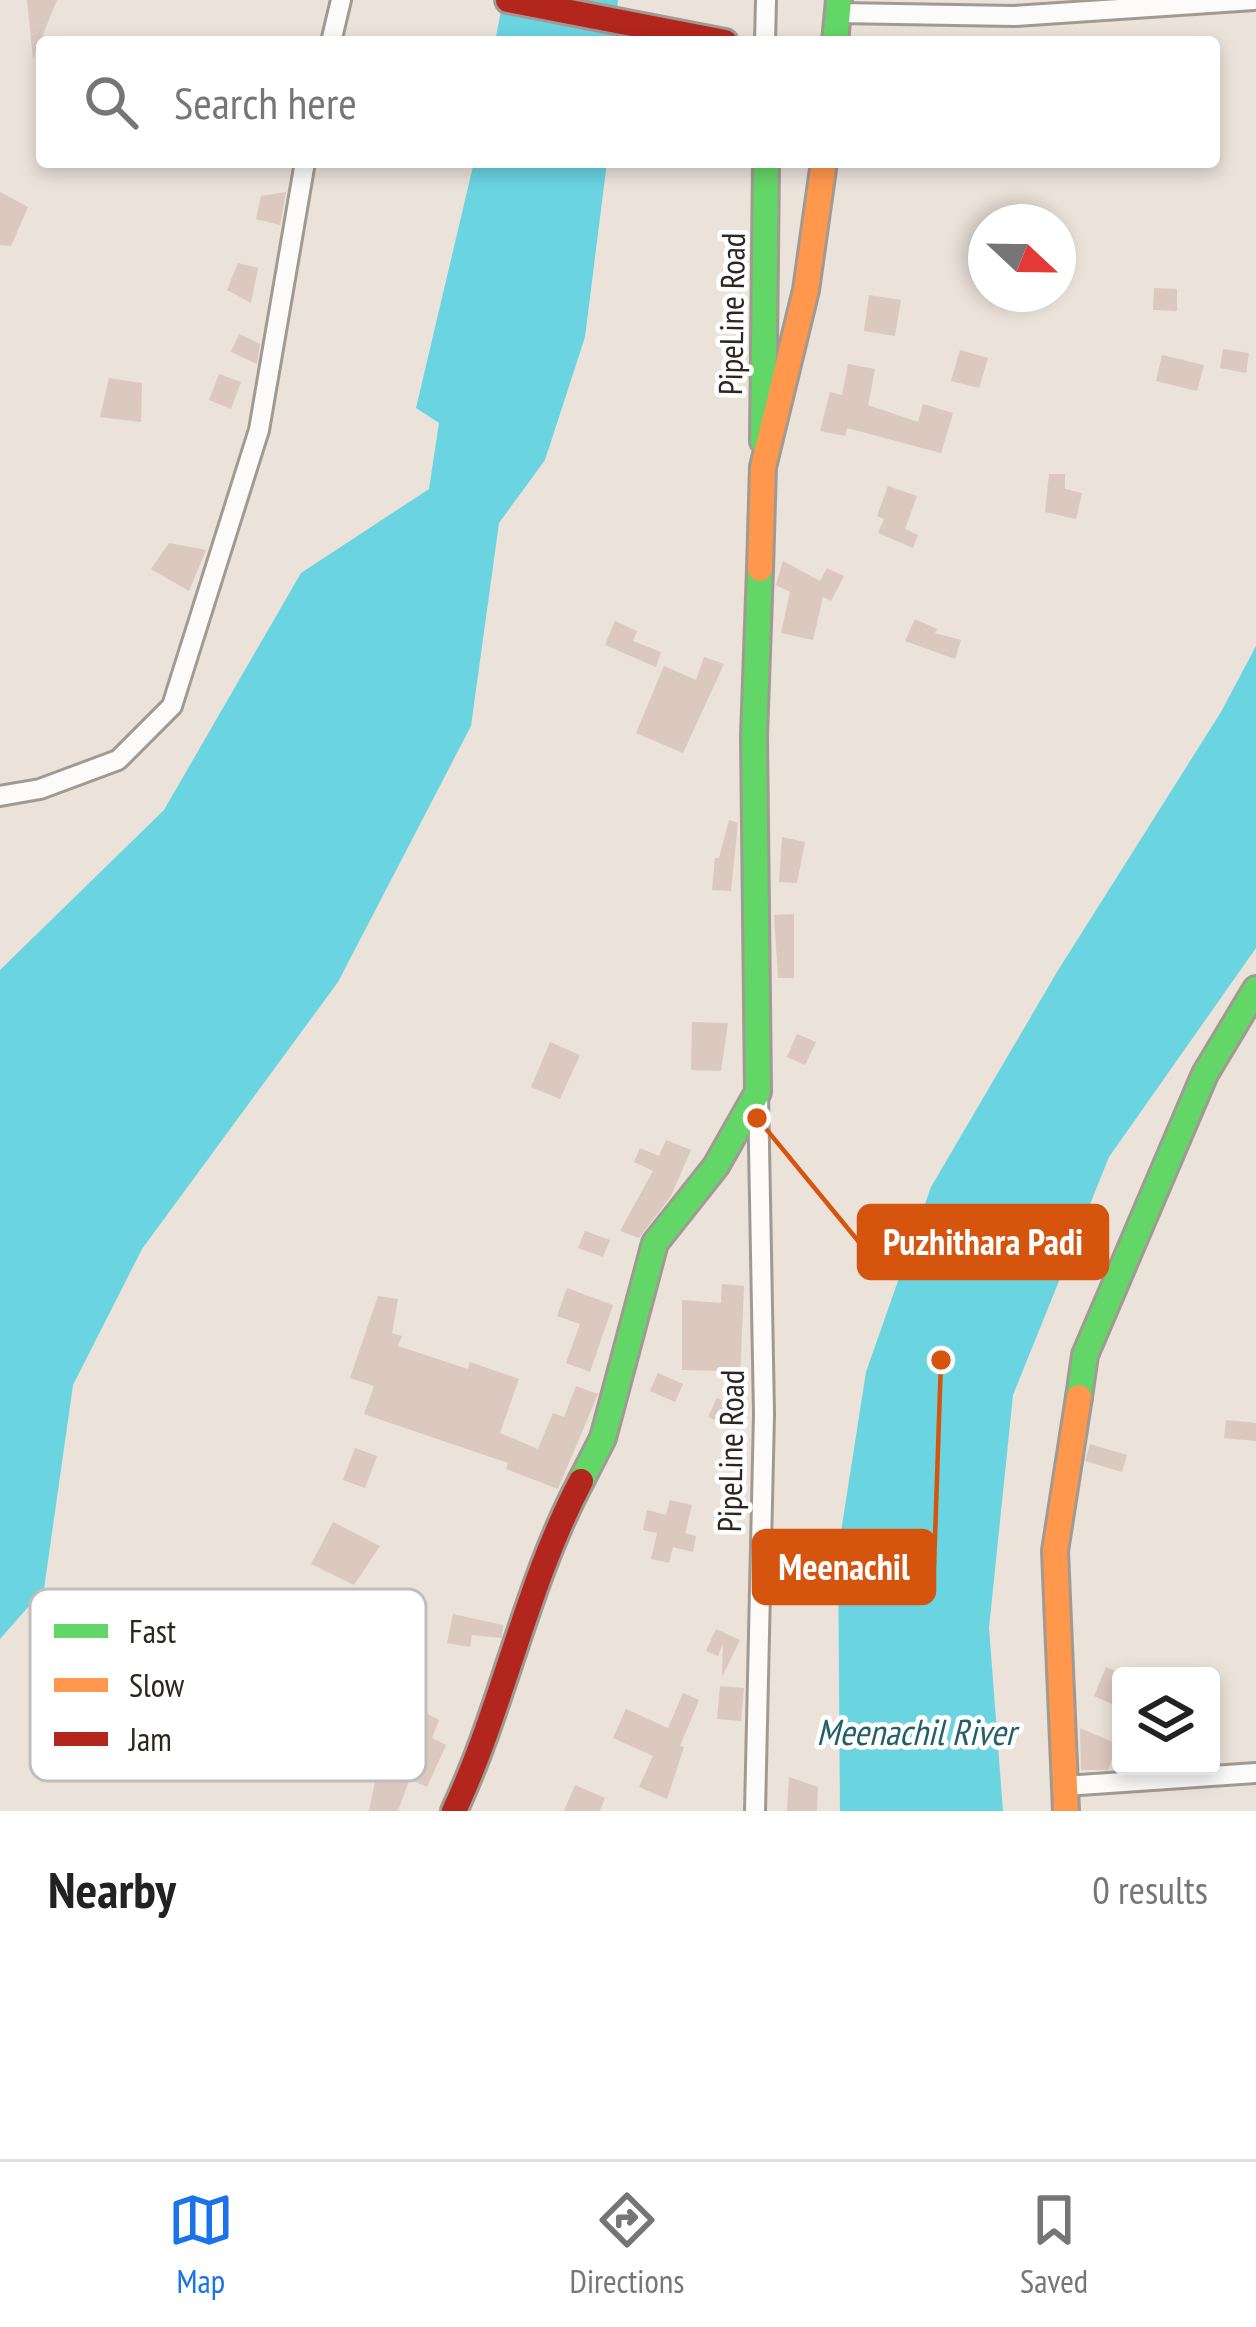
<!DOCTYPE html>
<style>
:root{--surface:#fff;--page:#f2f2f2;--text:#222;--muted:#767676;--line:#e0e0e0;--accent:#1a73e8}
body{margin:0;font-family:"PT Sans Narrow",sans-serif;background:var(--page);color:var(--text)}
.controls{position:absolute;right:36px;bottom:36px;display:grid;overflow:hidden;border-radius:12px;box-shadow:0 6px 18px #0003}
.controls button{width:108px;height:108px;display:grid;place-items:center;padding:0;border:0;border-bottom:3px solid var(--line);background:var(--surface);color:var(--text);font:60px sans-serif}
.compass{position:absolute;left:968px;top:204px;width:108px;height:108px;border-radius:50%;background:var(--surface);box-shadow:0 6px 18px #0003;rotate:112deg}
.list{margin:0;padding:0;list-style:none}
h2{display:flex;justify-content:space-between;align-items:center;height:156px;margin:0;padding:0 48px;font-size:51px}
h2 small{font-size:39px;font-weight:400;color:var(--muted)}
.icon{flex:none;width:66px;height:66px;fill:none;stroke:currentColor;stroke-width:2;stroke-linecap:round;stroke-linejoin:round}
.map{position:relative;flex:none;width:1256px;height:1811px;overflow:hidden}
.search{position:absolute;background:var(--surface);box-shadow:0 6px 18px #0003;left:36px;right:36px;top:36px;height:132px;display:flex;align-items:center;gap:30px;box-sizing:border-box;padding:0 42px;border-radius:12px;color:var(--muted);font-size:45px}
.sheet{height:348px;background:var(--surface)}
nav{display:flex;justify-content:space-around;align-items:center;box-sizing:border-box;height:168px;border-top:3px solid var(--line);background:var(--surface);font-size:33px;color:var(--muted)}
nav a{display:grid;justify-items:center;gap:6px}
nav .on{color:var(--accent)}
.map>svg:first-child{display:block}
</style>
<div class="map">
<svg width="1256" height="1811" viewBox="0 0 1256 1811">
<rect width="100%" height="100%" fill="#ebe2d9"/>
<!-- water -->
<g fill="#6ad4e1">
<path d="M 503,0 L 618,0 L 614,42 L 495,42 Z"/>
<path d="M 474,162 L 607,162 L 585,337 L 545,460 L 499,523 L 471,726 L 338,982 L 142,1249 L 73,1385 L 44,1589 L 0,1639 L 0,970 L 164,810 L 301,573 L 429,489 L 439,423 L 416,408 Z"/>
<path d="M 1256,646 L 1256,948 L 1109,1157 L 1013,1395 L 989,1628 L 1003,1811 L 840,1811 L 838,1551 L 866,1372 L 931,1187 L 1057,972 L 1221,712 Z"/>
</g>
<!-- building -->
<g fill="#dbc8be">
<path d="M 27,0 L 57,0 L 33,59 Z"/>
<path d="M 0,192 L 28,207 L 11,246 L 0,245 Z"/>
<path d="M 286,192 L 280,225 L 256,219 L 261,196 Z"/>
<path d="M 238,263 L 258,268 L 251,303 L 227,290 Z"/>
<path d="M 1154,288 L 1177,289 L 1177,311 L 1153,310 Z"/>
<path d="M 869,295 L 901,300 L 895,336 L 864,331 Z"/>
<path d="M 239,334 L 260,344 L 257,364 L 231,352 Z"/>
<path d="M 1223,349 L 1249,353 L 1246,373 L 1220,368 Z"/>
<path d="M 960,350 L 988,358 L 979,388 L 951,381 Z"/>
<path d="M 1162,355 L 1204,365 L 1197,391 L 1156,381 Z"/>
<path d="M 848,364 L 875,369 L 868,405 L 918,422 L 923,404 L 953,413 L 941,453 L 847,428 L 845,436 L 820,431 L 830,392 L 842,395 Z"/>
<path d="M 219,374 L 241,382 L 231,409 L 209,400 Z"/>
<path d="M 109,378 L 142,383 L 141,422 L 100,417 Z"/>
<path d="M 1049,474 L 1065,474 L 1065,489 L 1082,493 L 1076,519 L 1045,512 Z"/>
<path d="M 888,486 L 917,496 L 905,529 L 918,535 L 913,548 L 878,533 L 884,519 L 877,516 Z"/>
<path d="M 169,543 L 206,550 L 189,591 L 151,569 Z"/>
<path d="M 783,561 L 820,581 L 827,568 L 844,576 L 831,601 L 823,597 L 813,640 L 781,633 L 790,592 L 776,585 Z"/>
<path d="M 915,619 L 937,629 L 935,633 L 961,640 L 955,659 L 905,641 Z"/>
<path d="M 615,621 L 637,631 L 633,641 L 661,652 L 656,667 L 605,645 Z"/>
<path d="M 704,657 L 724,664 L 683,753 L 636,733 L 664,666 L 696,680 Z"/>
<path d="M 729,820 L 738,823 L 731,891 L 712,890 L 715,858 L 719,858 Z"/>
<path d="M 782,837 L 805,842 L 797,883 L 779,882 Z"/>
<path d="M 794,914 L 794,978 L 778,978 L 774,915 Z"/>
<path d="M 692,1022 L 728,1023 L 721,1071 L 691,1070 Z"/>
<path d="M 797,1034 L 816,1042 L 805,1065 L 787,1057 Z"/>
<path d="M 550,1042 L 580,1055 L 560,1099 L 531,1087 Z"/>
<path d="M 666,1140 L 691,1150 L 671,1196 L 639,1238 L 620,1231 L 653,1171 L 634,1162 L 640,1148 L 659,1156 Z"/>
<path d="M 585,1231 L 610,1240 L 603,1257 L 578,1248 Z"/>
<path d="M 722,1284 L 744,1286 L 740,1378 L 721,1377 L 721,1371 L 682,1370 L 682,1300 L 721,1303 Z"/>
<path d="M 567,1288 L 613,1305 L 590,1372 L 566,1363 L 580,1324 L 557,1316 Z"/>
<path d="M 378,1296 L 398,1299 L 392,1333 L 402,1336 L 398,1346 L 468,1369 L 470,1362 L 519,1379 L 500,1433 L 538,1449 L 553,1413 L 564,1417 L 576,1386 L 598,1394 L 558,1489 L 506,1469 L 508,1463 L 364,1414 L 374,1386 L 350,1378 Z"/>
<path d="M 658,1373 L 683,1384 L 675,1402 L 650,1391 Z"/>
<path d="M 717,1398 L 738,1408 L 729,1426 L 708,1417 Z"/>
<path d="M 1226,1420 L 1256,1423 L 1256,1441 L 1224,1438 Z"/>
<path d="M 1090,1444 L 1127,1455 L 1122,1472 L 1085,1461 Z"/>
<path d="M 355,1448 L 377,1456 L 365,1488 L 343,1480 Z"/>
<path d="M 670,1500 L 692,1505 L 685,1533 L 696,1536 L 693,1552 L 673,1547 L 669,1563 L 651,1559 L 657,1533 L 643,1530 L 647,1510 L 666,1515 Z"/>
<path d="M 333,1522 L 380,1546 L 354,1585 L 311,1564 Z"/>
<path d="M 453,1614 L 503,1625 L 502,1638 L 472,1635 L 470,1647 L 447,1643 Z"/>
<path d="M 716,1629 L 740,1640 L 722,1677 L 723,1643 L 718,1656 L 706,1651 Z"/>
<path d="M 1106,1667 L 1121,1673 L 1121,1708 L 1094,1696 Z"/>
<path d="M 720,1686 L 744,1688 L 741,1721 L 717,1719 Z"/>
<path d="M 683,1693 L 699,1700 L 680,1746 L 684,1747 L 667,1799 L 639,1787 L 653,1756 L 613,1738 L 626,1709 L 668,1728 Z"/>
<path d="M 424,1712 L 439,1720 L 432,1738 L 446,1745 L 427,1787 L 413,1781 L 426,1746 L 403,1737 L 409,1723 L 416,1726 Z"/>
<path d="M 1080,1728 L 1117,1744 L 1108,1770 L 1081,1770 Z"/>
<path d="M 380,1757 L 413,1770 L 398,1811 L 369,1811 Z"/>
<path d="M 789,1777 L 818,1787 L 817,1811 L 787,1811 Z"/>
<path d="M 575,1785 L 605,1798 L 600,1811 L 564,1811 Z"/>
</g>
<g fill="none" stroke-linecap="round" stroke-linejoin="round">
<!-- street casing -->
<g stroke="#a19a93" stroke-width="24">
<g id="street">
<path d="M 838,13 L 1014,16 L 1254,0"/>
<path d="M 331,42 L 341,0"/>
<path d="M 765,42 L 766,0"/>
<path d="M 0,796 L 40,789 L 118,760 L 172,706 L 259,430 L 305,162"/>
<path d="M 1065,1786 L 1256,1773"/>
<path d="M 755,1811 L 764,1414 L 758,1092"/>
</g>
</g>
<!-- fast casing -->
<g stroke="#a19a93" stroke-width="30">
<g id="fast">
<path d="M 835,42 L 839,0"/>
<path d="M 763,441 L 766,162"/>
<path d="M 1079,1397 L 1085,1355 L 1205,1074 L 1256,989"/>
<path d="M 581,1481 L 603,1438 L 655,1243 L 716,1166 L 758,1092 L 754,736 L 760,569"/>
</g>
</g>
<!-- slow casing -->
<g stroke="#a19a93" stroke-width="30">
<g id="slow">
<path d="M 760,569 L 763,467 L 806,290 L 824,162"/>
<path d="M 1066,1811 L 1055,1551 L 1079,1397"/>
</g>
</g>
<!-- jam casing -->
<g stroke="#a19a93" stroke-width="30">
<g id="jam">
<path d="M 508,0 L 725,42"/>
<path d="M 454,1811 C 504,1704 526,1585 581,1481"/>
</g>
</g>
<!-- street -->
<use href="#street" stroke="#fcfbf9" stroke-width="18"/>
<!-- fast -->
<use href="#fast" stroke="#63d668" stroke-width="24"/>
<!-- slow -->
<use href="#slow" stroke="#ff974d" stroke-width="24"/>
<!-- jam -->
<use href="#jam" stroke="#b3261e" stroke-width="24"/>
</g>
<g text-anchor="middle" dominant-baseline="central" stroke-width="9" stroke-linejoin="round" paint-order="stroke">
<!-- street labels -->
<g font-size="33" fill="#2d2620" stroke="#fff">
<text transform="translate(731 314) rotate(-89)">PipeLine Road</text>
<text transform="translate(730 1451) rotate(-89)">PipeLine Road</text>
</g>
<!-- water labels -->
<g font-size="36" font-style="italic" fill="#25606a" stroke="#fff">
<text x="916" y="1731">Meenachil River</text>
</g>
</g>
<!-- legend -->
<rect x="30" y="1589" width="396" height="192" rx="18" fill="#fff" stroke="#c0bebc" stroke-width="3"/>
<rect x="54" y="1624" width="54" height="14" fill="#63d668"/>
<rect x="54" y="1678" width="54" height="14" fill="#ff974d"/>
<rect x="54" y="1732" width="54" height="14" fill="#b3261e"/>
<g font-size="33" fill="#2d2620">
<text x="129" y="1643">Fast</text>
<text x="129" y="1697">Slow</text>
<text x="129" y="1751">Jam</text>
</g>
<!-- callouts -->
<path fill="none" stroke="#d5540e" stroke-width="4.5" d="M757 1118L859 1242M941 1360L934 1567"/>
<g fill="#d5540e" stroke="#fff" stroke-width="4.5">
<circle cx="757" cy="1118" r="12"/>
<circle cx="941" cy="1360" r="12"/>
</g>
<g fill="#d5540e" stroke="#d5540e" stroke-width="4.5">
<rect x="859" y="1206" width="248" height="72" rx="12"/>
<rect x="754" y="1531" width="180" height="72" rx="12"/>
</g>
<g font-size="36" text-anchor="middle" font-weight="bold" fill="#fff">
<text x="983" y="1255">Puzhithara Padi</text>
<text x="844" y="1580">Meenachil</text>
</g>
</svg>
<div class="controls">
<button><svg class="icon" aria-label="layers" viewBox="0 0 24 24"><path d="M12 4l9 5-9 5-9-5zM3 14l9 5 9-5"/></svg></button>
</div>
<svg class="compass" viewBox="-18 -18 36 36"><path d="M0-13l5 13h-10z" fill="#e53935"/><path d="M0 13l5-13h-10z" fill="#767676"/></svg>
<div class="search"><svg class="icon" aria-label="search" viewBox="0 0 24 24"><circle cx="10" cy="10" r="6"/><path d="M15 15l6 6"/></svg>Search here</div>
</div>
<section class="sheet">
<h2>Nearby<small>0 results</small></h2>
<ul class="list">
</ul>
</section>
<nav>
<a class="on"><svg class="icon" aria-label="map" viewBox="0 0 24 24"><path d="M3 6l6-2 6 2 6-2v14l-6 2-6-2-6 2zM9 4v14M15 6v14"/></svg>Map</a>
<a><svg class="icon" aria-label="directions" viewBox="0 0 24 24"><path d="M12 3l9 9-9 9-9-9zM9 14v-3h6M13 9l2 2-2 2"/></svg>Directions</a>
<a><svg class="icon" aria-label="saved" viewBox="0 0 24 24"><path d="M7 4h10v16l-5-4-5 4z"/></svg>Saved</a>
</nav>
